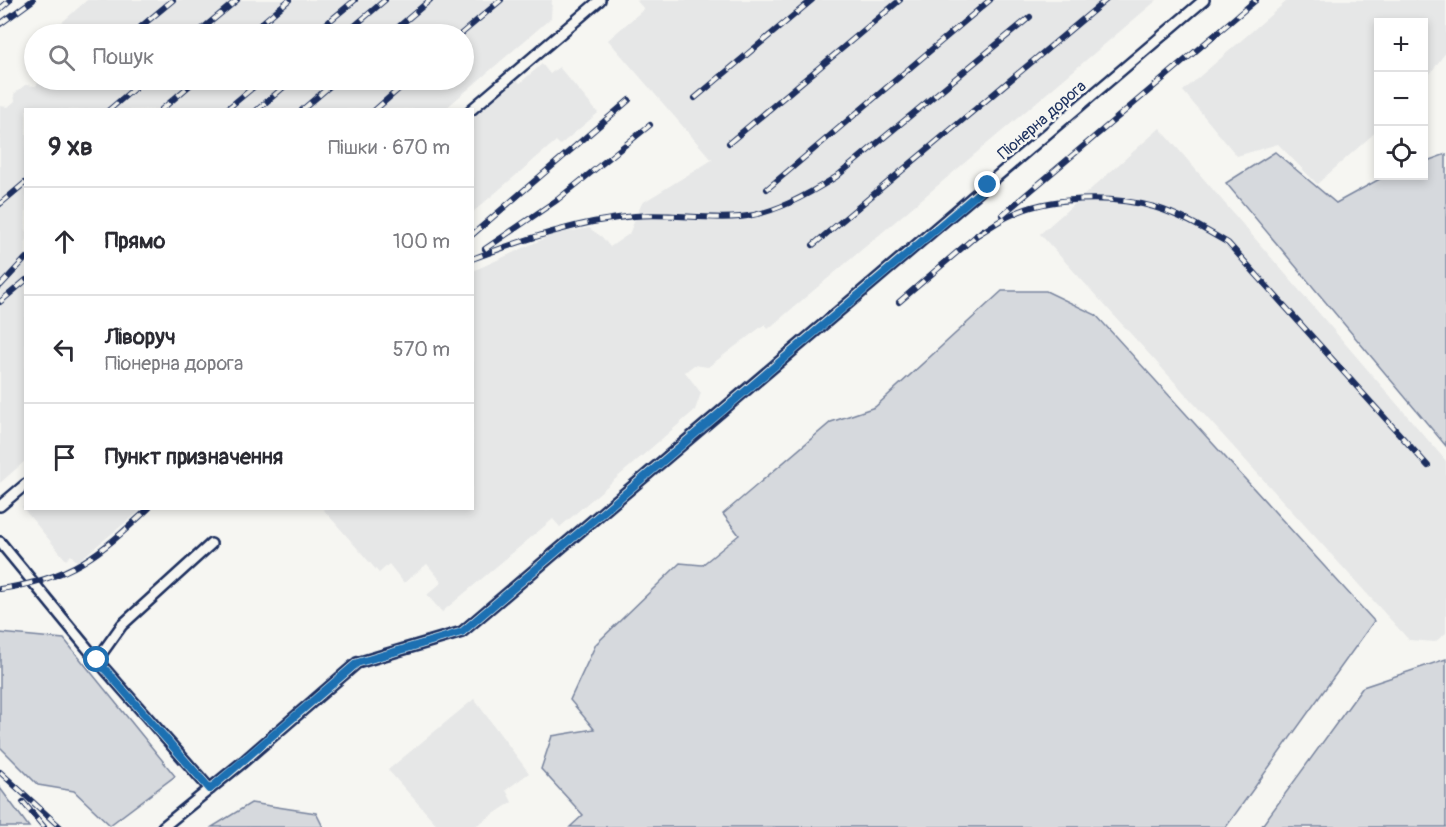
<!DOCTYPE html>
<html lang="uk">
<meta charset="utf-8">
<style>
:root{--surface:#fff;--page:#f2f2f3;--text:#2b2b33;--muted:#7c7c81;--line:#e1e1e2}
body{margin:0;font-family:Pangolin,sans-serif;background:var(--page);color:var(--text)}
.controls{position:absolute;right:18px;top:18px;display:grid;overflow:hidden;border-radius:0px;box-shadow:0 3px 9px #0003}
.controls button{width:54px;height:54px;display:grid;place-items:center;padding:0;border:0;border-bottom:2px solid var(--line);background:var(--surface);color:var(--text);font:30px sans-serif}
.stop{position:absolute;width:18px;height:18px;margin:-14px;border:4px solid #1f6fb2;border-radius:50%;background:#fff}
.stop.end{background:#1f6fb2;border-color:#fff;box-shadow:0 2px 6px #0008}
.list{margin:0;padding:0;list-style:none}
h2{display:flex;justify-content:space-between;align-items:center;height:78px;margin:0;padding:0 24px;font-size:26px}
h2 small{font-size:20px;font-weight:400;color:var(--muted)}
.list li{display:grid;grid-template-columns:39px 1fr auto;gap:18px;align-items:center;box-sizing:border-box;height:108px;padding:0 24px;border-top:2px solid var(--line)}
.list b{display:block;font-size:22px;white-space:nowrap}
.list p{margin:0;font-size:20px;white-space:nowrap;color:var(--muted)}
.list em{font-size:20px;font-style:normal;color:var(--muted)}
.icon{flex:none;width:33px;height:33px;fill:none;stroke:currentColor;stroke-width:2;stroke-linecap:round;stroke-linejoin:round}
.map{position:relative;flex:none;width:1446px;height:827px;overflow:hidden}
.search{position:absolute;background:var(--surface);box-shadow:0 3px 9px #0003;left:24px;top:24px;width:450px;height:66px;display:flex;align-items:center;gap:15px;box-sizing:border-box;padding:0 21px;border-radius:33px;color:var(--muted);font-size:22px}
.panel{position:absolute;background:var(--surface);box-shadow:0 3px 9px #0003;left:24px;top:108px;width:450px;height:402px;border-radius:0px}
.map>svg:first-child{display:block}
</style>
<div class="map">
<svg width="1446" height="827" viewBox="0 0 1446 827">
<rect width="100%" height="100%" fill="#f6f6f2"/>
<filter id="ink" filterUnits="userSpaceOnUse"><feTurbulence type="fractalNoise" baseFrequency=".0167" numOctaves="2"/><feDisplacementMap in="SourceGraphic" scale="12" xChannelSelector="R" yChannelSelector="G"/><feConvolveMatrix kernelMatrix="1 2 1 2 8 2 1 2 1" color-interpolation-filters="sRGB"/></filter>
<g filter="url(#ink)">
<!-- built -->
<g fill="#e6e7e7">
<path d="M 87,0 L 552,0 L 551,18 L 445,109 L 26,110 L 25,461 L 0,483 L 0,106 L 8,107 L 15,101 L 14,94 L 25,85 L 36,86 L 40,80 L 464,80 L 464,34 L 49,34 Z"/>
<path d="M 639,0 L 1157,0 L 768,329 L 765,324 L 708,367 L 694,365 L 685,372 L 701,393 L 695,410 L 560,527 L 553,519 L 442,612 L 427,595 L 442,582 L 427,564 L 404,583 L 389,564 L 379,573 L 323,509 L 472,508 L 473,271 L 554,234 L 589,228 L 602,237 L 610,247 L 629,234 L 642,203 L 712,160 L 608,40 L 644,9 L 637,1 Z"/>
<path d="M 1288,0 L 1446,0 L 1446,52 L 1424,82 L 1424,22 L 1378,22 L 1378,130 L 1317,184 L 1278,144 L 1237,156 L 1183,91 Z"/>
<path d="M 542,64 L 550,74 L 559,67 L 598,113 L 560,145 L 556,141 L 473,212 L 473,117 L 517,80 L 520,83 Z"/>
<path d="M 1160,128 L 1446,461 L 1446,633 L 1435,642 L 1409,640 L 1040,234 Z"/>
<path d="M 25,504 L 26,508 L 142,509 L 77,562 L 71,555 L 66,560 L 22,507 Z"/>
<path d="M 474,699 L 529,773 L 506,790 L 512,802 L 474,827 L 439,827 L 388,770 Z"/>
</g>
<!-- green -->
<g fill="#d6d9dd" stroke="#78849e" stroke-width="1.5">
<path d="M 1275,152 L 1336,203 L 1385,176 L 1424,176 L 1424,162 L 1446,154 L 1446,446 L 1226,183 Z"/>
<path d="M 1002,291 L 1046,291 L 1096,315 L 1374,621 L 1226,827 L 570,827 L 583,815 L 541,769 L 552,736 L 594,729 L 570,700 L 596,644 L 680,563 L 702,565 L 739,535 L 723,514 L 831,422 L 875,407 Z"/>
<path d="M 0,633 L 64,639 L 175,776 L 110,825 L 74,791 L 38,785 L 0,747 Z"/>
<path d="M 1446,659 L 1446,827 L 1261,827 L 1363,687 Z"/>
<path d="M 0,788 L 29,827 L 0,827 Z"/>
<path d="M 251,803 L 316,813 L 323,827 L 212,827 Z"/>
</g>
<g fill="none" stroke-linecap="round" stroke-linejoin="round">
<!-- minor casing -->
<g stroke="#1b2f5e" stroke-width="14">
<g id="minor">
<path d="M 471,110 L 600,0"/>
<path d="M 0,506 L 26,484"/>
<path d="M 0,542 L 97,660 L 210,789"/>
<path d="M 97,660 L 122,625 L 211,544"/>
<path d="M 163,827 L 243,762 L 357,663 L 462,632 L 1204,0"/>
</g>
</g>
<!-- minor -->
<use href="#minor" stroke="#f6f6f2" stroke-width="9"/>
<!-- rail casing -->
<g stroke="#1b2f5e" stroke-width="6">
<g id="rail">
<path d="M 0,9 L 10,0"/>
<path d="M 0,24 L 33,0"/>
<path d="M 132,34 L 173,0"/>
<path d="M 196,34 L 237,0"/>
<path d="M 249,34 L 289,0"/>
<path d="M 314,34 L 355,0"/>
<path d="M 345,34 L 385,0"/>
<path d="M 390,34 L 430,0"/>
<path d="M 461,34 L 501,0"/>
<path d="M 695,98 L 812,0"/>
<path d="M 109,110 L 144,80"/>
<path d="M 161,110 L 196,80"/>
<path d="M 226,110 L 262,80"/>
<path d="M 257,110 L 292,80"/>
<path d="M 302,110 L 337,80"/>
<path d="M 375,110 L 409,80"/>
<path d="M 729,143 L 900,0"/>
<path d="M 767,189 L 990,0"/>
<path d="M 0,204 L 26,182"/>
<path d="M 1002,215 L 1256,0"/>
<path d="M 472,235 L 629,100"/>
<path d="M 977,235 C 988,229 998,221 1009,216 C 1048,196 1112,195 1154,207 C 1181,215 1204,229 1228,243 L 1428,466"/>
<path d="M 813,245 L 1106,0"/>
<path d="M 485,249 L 557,200 L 650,125"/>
<path d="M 472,259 C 526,239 578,221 635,216 C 670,213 705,220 740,217 C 774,214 807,195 836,177 L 1030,17"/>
<path d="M 0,286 L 26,258"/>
<path d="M 0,302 L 26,280"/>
<path d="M 899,302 L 983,230"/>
<path d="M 0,589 C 71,579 99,555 149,508"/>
<path d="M 0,772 L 60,827"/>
<path d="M 23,802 L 44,827"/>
</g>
</g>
<!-- rail -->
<use href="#rail" stroke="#f6f6f2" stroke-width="4" stroke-dasharray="11" stroke-linecap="butt"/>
</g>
</g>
<g fill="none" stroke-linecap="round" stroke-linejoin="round" filter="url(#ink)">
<!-- route -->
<path stroke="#1f6fb2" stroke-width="8" d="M 97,660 L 210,789 L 357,663 L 462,632 L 988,185"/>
</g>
<g text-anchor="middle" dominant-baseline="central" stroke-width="5" stroke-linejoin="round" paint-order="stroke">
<!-- street labels -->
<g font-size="16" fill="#1b2f5e" stroke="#f6f6f2">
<text transform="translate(1042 120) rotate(-41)">Піонерна дорога</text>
</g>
</g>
</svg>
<div class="controls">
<button>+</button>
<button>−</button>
<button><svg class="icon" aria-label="locate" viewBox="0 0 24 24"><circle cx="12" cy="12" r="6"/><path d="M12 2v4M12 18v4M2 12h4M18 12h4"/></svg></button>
</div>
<div class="stop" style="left:97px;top:660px"></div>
<div class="stop end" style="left:988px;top:185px"></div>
<div class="search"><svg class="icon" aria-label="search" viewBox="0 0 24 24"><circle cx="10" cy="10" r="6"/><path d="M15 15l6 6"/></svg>Пошук</div>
<section class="panel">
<h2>9 хв<small>Пішки · 670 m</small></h2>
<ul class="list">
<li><svg class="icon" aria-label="ahead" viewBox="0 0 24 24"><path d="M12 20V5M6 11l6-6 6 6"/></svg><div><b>Прямо</b></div><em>100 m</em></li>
<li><svg class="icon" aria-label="left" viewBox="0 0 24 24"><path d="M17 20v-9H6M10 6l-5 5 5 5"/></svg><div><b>Ліворуч</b><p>Піонерна дорога</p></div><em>570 m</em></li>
<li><svg class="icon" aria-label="arrive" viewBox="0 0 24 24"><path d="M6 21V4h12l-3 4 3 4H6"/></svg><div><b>Пункт призначення</b></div></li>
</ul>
</section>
</div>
